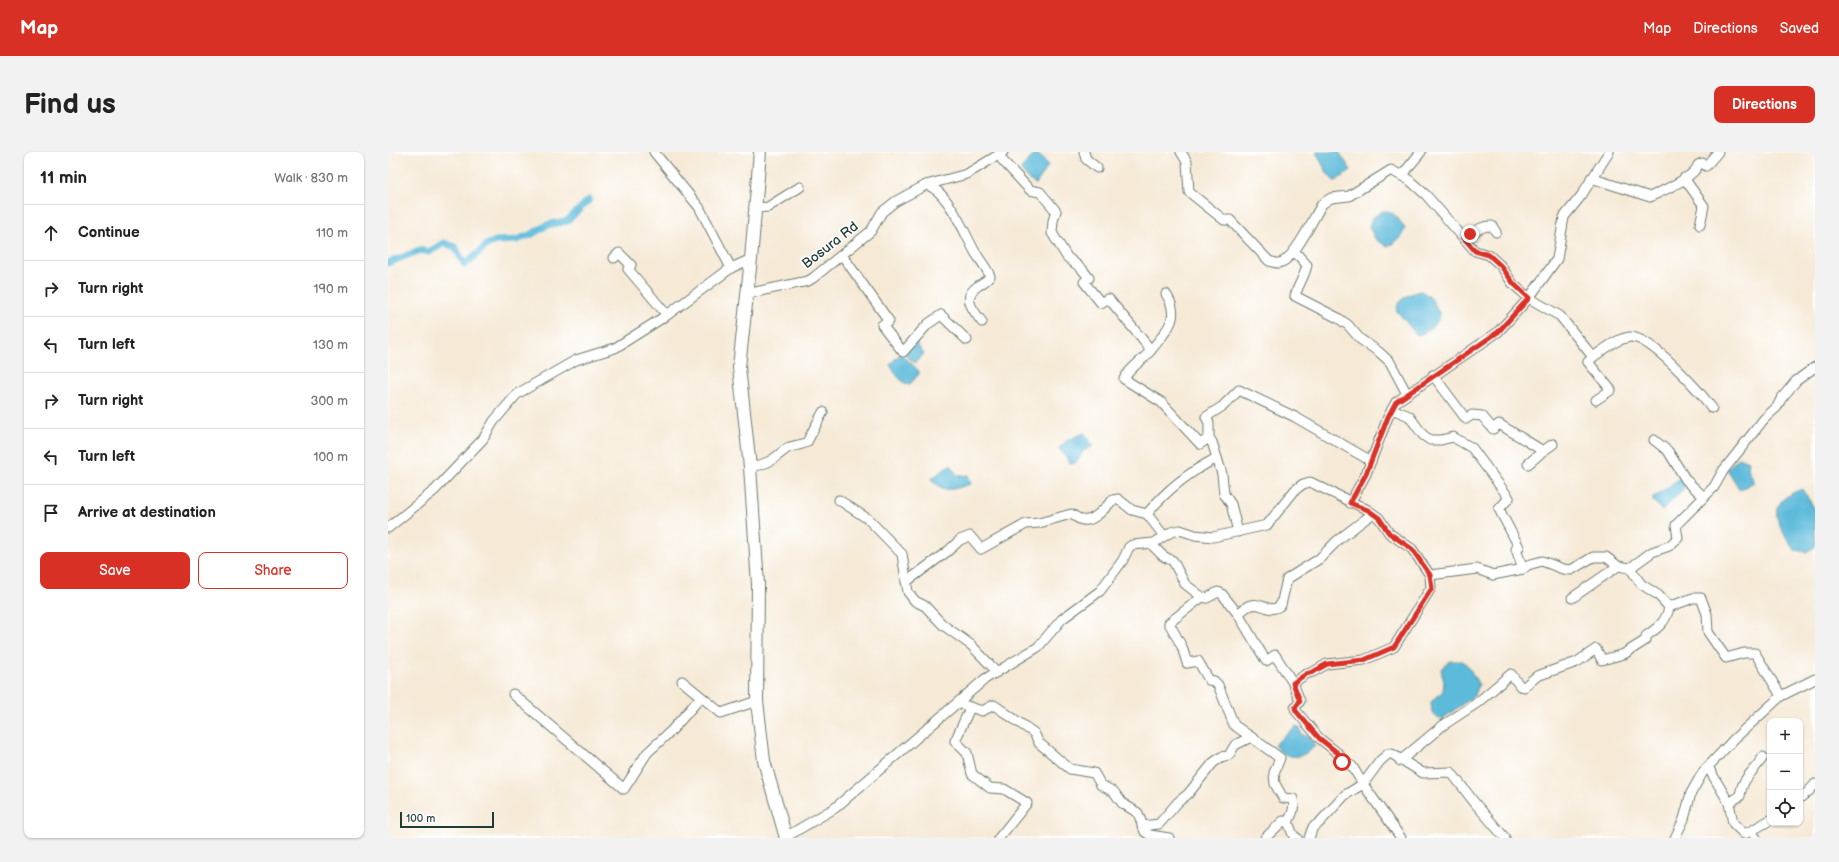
<!DOCTYPE html>
<meta charset="utf-8">
<style>
:root{--surface:#fff;--page:#f2f2f2;--text:#222;--muted:#767676;--line:#e0e0e0;--accent:#d93025}
body{margin:0;font-family:"Balsamiq Sans",sans-serif;background:var(--page);color:var(--text)}
.controls{position:absolute;right:12px;bottom:12px;display:grid;overflow:hidden;border-radius:8px;box-shadow:0 1px 3px #0004}
.controls button{width:36px;height:36px;display:grid;place-items:center;padding:0;border:0;border-bottom:1px solid var(--line);background:var(--surface);color:var(--text);font:20px sans-serif}
.scale{position:absolute;left:12px;bottom:10px;width:94px;box-sizing:border-box;padding-left:4px;border:2px solid #1f3d34;border-top:0;font-size:11px;line-height:14px;white-space:nowrap;color:#1f3d34;-webkit-text-stroke:3px #fff;paint-order:stroke}
.stop{position:absolute;width:12px;height:12px;margin:-9px;border:3px solid #d93025;border-radius:50%;background:#fff}
.stop.end{background:#d93025;border-color:#fff;box-shadow:0 1px 4px #0008}
.list{margin:0;padding:0;list-style:none}
h2{display:flex;justify-content:space-between;align-items:center;height:52px;margin:0;padding:0 16px;font-size:17px}
h2 small{font-size:13px;font-weight:400;color:var(--muted)}
.list li{display:grid;grid-template-columns:26px 1fr auto;gap:12px;align-items:center;box-sizing:border-box;height:56px;padding:0 16px;border-top:1px solid var(--line)}
.list b{display:block;font-size:15px;white-space:nowrap}
.list em{font-size:13px;font-style:normal;color:var(--muted)}
.actions{display:flex;gap:8px;padding:12px 16px}
.actions a{flex:1;padding:9px 0;border:1px solid var(--accent);border-radius:8px;text-align:center;font-size:14px;color:var(--accent)}
.actions .main{background:var(--accent);color:#fff}
.icon{flex:none;width:22px;height:22px;fill:none;stroke:currentColor;stroke-width:2;stroke-linecap:round;stroke-linejoin:round}
.map{position:relative;flex:none;width:1427px;height:686px;overflow:hidden;border-radius:8px}
header{display:flex;align-items:center;gap:24px;box-sizing:border-box;height:56px;padding:0 20px;background:var(--accent);color:#fff}
header strong{font-size:19px}
nav{display:flex;gap:22px;margin-inline-start:auto;font-size:14px}
.intro{display:flex;align-items:center;justify-content:space-between;box-sizing:border-box;height:96px;padding:0 24px}
h1{margin:0;font-size:28px}
.button{padding:10px 18px;border-radius:8px;background:var(--accent);color:#fff;font-size:14px;font-weight:700}
main{display:flex;gap:24px;padding:0 24px}
aside{flex:1;background:var(--surface);border-radius:8px;box-shadow:0 1px 3px #0004}
.map>svg:first-child{display:block}
</style>
<header>
<strong>Map</strong>
<nav><a>Map</a><a>Directions</a><a>Saved</a></nav>
</header>
<div class="intro"><h1>Find us</h1><a class="button">Directions</a></div>
<main>
<aside>
<h2>11 min<small>Walk · 830 m</small></h2>
<ul class="list">
<li><svg class="icon" aria-label="ahead" viewBox="0 0 24 24"><path d="M12 20V5M6 11l6-6 6 6"/></svg><div><b>Continue</b></div><em>110 m</em></li>
<li><svg class="icon" aria-label="right" viewBox="0 0 24 24"><path d="M7 20v-9h11M14 6l5 5-5 5"/></svg><div><b>Turn right</b></div><em>190 m</em></li>
<li><svg class="icon" aria-label="left" viewBox="0 0 24 24"><path d="M17 20v-9H6M10 6l-5 5 5 5"/></svg><div><b>Turn left</b></div><em>130 m</em></li>
<li><svg class="icon" aria-label="right" viewBox="0 0 24 24"><path d="M7 20v-9h11M14 6l5 5-5 5"/></svg><div><b>Turn right</b></div><em>300 m</em></li>
<li><svg class="icon" aria-label="left" viewBox="0 0 24 24"><path d="M17 20v-9H6M10 6l-5 5 5 5"/></svg><div><b>Turn left</b></div><em>100 m</em></li>
<li><svg class="icon" aria-label="arrive" viewBox="0 0 24 24"><path d="M6 21V4h12l-3 4 3 4H6"/></svg><div><b>Arrive at destination</b></div></li>
</ul>
<div class="actions"><a class="main">Save</a><a>Share</a></div>
</aside>
<div class="map">
<svg width="1427" height="686" viewBox="0 0 1427 686">
<rect width="100%" height="100%" fill="#fff"/>
<filter id="ink" filterUnits="userSpaceOnUse"><feTurbulence type="fractalNoise" baseFrequency=".025" numOctaves="2"/><feDisplacementMap in="SourceGraphic" scale="8" xChannelSelector="R" yChannelSelector="G"/><feConvolveMatrix kernelMatrix="1 2 1 2 8 2 1 2 1" color-interpolation-filters="sRGB"/></filter>
<filter id="wash" filterUnits="userSpaceOnUse"><feTurbulence type="fractalNoise" baseFrequency=".012" numOctaves="4" result="noise"/><feDisplacementMap in="SourceGraphic" scale="16" xChannelSelector="R" yChannelSelector="G"/><feGaussianBlur stdDeviation="0.9" result="paint"/><feColorMatrix in="noise" values="0 0 0 0 0 0 0 0 0 0 0 0 0 0 0 0 0 1.4 0 .05"/><feComposite in="paint" operator="in"/></filter>
<g filter="url(#wash)">
<rect width="100%" height="100%" fill="#f6ead7"/>
<!-- water -->
<g fill="#5bbada" stroke="#3d7c87">
<path d="M 928,0 L 951,0 L 963,18 L 948,29 L 946,29 L 939,21 Z"/>
<path d="M 648,1 L 658,10 L 660,14 L 648,32 C 642,30 635,23 633,16 Z"/>
<path d="M 995,59 C 1007,59 1012,69 1017,77 C 1013,86 1008,91 999,94 L 988,88 L 981,75 L 984,66 Z"/>
<path d="M 1032,139 C 1044,143 1047,153 1052,163 C 1050,172 1038,182 1029,183 L 1008,158 C 1011,146 1021,142 1032,139 Z"/>
<path d="M 527,190 L 536,202 L 527,211 L 517,202 Z"/>
<path d="M 511,203 L 516,204 L 531,219 L 531,222 L 521,233 C 513,230 505,220 502,212 Z"/>
<path d="M 696,281 L 705,294 L 695,299 L 690,309 L 685,312 L 682,311 L 671,296 L 680,288 Z"/>
<path d="M 1352,306 L 1361,309 L 1360,316 L 1366,330 L 1352,338 L 1339,317 L 1348,308 Z"/>
<path d="M 562,313 L 570,324 L 580,323 L 583,332 C 564,337 558,343 543,327 Z"/>
<path d="M 1292,326 L 1298,334 L 1274,359 L 1264,347 Z"/>
<path d="M 1414,337 L 1427,357 L 1427,395 L 1418,400 L 1407,398 C 1389,372 1374,352 1414,337 Z"/>
<path d="M 1061,509 L 1075,509 L 1080,514 L 1091,533 L 1087,543 L 1053,568 L 1044,560 L 1043,550 L 1055,539 L 1056,530 L 1053,518 Z"/>
<path d="M 908,574 L 912,576 L 913,582 L 920,585 L 927,594 C 914,608 898,608 886,593 Z"/>
</g>
<g fill="none" stroke-linecap="round" stroke-linejoin="round">
<!-- canal -->
<path stroke="#5bbada" stroke-width="7" d="M 0,111 L 32,98 L 41,100 L 56,91 L 67,95 L 77,113 L 100,92 L 108,89 L 129,88 L 144,82 L 159,73 L 179,69 L 201,48"/>
</g>
</g>
<g filter="url(#ink)">
<g fill="none" stroke-linecap="round" stroke-linejoin="round">
<!-- minor casing -->
<g stroke="#6a7a6d" stroke-width="11">
<g id="minor">
<path d="M 266,0 L 311,55 L 343,116"/>
<path d="M 696,0 L 698,7 L 709,16"/>
<path d="M 793,0 L 799,10 L 801,40 L 836,68 L 842,68 L 881,109 C 884,110 888,111 890,111 C 905,111 926,65 934,52 L 943,46 L 961,44 L 1003,18 L 1021,28 L 1038,43 L 1087,99 L 1101,103 L 1113,114 L 1125,132 L 1141,146 L 1172,164 L 1205,205 L 1200,210 L 1223,238 L 1208,248"/>
<path d="M 611,3 L 615,9 L 642,38 L 652,40 L 668,59 L 665,69 L 664,81 L 679,105 L 694,117 L 701,126 L 696,130 L 713,151 L 719,147 L 721,147 L 763,198 C 755,209 742,215 736,227 L 773,250 L 812,292 L 821,286 L 824,290 L 834,322 L 836,342 L 843,352 L 850,380"/>
<path d="M 1014,23 L 1033,0"/>
<path d="M 1203,26 L 1262,45 C 1274,39 1307,25 1310,13 L 1314,11 L 1318,14 L 1330,0"/>
<path d="M 1296,26 L 1316,54 L 1312,73"/>
<path d="M 538,33 C 559,37 577,82 587,100 C 592,108 598,115 602,124 C 600,128 594,131 590,134 C 573,145 585,158 594,170"/>
<path d="M 368,56 L 380,55 L 412,35"/>
<path d="M 1076,86 C 1086,81 1093,73 1104,74 L 1108,80"/>
<path d="M 907,100 L 919,113 C 917,124 910,133 907,144 L 950,166 L 960,173 L 972,187 L 991,200 L 1002,210 L 1019,242"/>
<path d="M 454,103 L 501,169 L 494,173 L 515,200 L 540,172 L 553,163 L 579,188"/>
<path d="M 226,106 L 231,101 L 243,113 L 240,117 L 279,163"/>
<path d="M 358,142 L 420,129 L 425,126 L 483,79 L 494,60 L 508,49 L 538,33 L 579,22 L 615,0"/>
<path d="M 763,198 C 778,179 794,166 778,142"/>
<path d="M 1205,205 C 1217,197 1228,187 1242,185 C 1263,184 1312,240 1324,256"/>
<path d="M 1045,223 L 1078,267 L 1084,263 L 1094,264 L 1105,277 L 1111,272 L 1155,299 L 1140,312"/>
<path d="M 1004,257 L 1021,264 L 1035,283 L 1042,288 L 1053,288 L 1065,285 L 1084,296 L 1121,346 L 1111,357 L 1131,395 L 1128,397 L 1135,417"/>
<path d="M 821,286 L 821,271 L 818,265 L 835,254 L 851,238 L 907,265 L 983,309"/>
<path d="M 1266,288 L 1280,299 L 1298,328 L 1316,345"/>
<path d="M 1155,299 L 1165,292"/>
<path d="M 362,315 C 382,311 383,309 398,297 C 403,293 413,294 419,290 L 435,260"/>
<path d="M 451,348 L 480,367 L 514,402 L 520,440 L 527,449 L 537,454 L 555,473 L 583,493 L 609,520"/>
<path d="M 962,351 L 978,322 L 1000,265 L 1008,250 L 1110,180 L 1141,146 L 1169,107 L 1176,65 L 1193,44 L 1221,0"/>
<path d="M 759,362 C 779,337 801,320 829,306"/>
<path d="M 0,376 L 47,338 L 95,287 L 106,269 L 129,242 L 188,208 L 227,196 L 279,163 L 343,116 L 363,107"/>
<path d="M 766,391 L 766,395 L 775,404 L 785,409 L 797,432 L 814,445 L 781,471 L 794,495 L 799,511 L 810,509 L 821,528 L 826,529 L 830,533 L 846,573 L 863,585"/>
<path d="M 1242,416 L 1253,432 L 1270,443 L 1281,455 L 1305,446 L 1313,446 L 1319,462 L 1320,480 L 1338,506 L 1356,501 L 1367,501 L 1393,544"/>
<path d="M 518,430 L 560,399 L 572,388 L 582,384 L 593,397 L 638,372 L 651,371 L 683,362 C 687,364 690,367 694,368 C 706,371 718,354 725,348 L 730,347 L 744,358 L 759,362 L 776,384"/>
<path d="M 814,445 L 819,446 L 830,440 L 834,442 L 850,462 L 878,509 L 887,503 L 905,531 L 918,522 L 925,520 L 939,512 L 976,508 L 1006,495 L 1043,436 L 1042,423"/>
<path d="M 1184,446 L 1230,414"/>
<path d="M 850,462 C 854,459 858,454 863,453 C 875,449 880,463 893,453 L 899,427 L 931,407 L 950,388 L 984,362"/>
<path d="M 294,529 L 333,561 L 369,549"/>
<path d="M 905,531 L 912,549 L 907,556 L 908,559 L 931,586 L 951,602 L 954,610 L 964,614 L 975,632 L 957,643 L 931,671 L 925,675 L 921,686"/>
<path d="M 125,542 L 236,637 L 259,601 L 284,578 L 313,545"/>
<path d="M 570,551 L 594,559 L 606,553 L 646,581 L 651,591 L 682,617 L 706,621 L 713,633 L 726,640 L 734,651 L 750,661 L 757,680 L 762,683 L 781,686"/>
<path d="M 582,556 L 567,589 L 579,601 L 584,622 L 602,636 L 616,637 L 639,651 L 611,686"/>
<path d="M 1012,609 L 1054,574 L 1089,551 L 1123,522 L 1132,534 L 1136,535 L 1149,524 L 1189,510 L 1208,497 L 1214,508 L 1236,502 L 1258,488 L 1258,484 C 1270,476 1279,469 1281,455"/>
<path d="M 1320,615 L 1341,651 L 1345,671 L 1356,682 L 1363,679 L 1368,686"/>
<path d="M 1412,646 L 1421,639 L 1427,632"/>
<path d="M 1341,651 L 1352,644 C 1354,625 1366,620 1375,605"/>
<path d="M 754,674 L 771,672 L 790,650 L 800,642 L 825,611 L 833,605 L 841,603 L 847,593 L 863,585 L 892,606 L 886,621 L 887,632 L 895,646 L 905,647 C 907,657 904,662 900,670"/>
<path d="M 1363,679 L 1382,668"/>
<path d="M 396,686 L 447,656 L 597,527 L 650,495 L 674,467 L 712,439 L 735,408 L 741,395 L 744,393 L 766,391 L 783,380 L 792,378 L 807,383 L 825,385 L 879,373 L 907,338 L 915,332 L 922,330 L 980,358 L 991,366 L 1001,381 L 1024,397 L 1042,423 L 1089,417 L 1105,423 L 1135,417 L 1140,413 L 1154,409 L 1175,417 L 1183,418 L 1205,405 L 1218,405 L 1230,414 L 1242,416 L 1264,400 L 1281,394 L 1290,386 L 1288,373 L 1326,335 L 1335,319 L 1376,267 L 1389,255 L 1393,247 L 1408,229 L 1427,215"/>
<path d="M 877,686 L 895,669 L 900,670 L 905,683 L 909,686"/>
<path d="M 1013,686 L 975,632 L 992,609 L 1000,602 L 1004,602 L 1035,621 L 1063,620 L 1086,650 L 1117,686"/>
<path d="M 1287,686 L 1296,667 L 1303,641 L 1315,620 L 1346,587 L 1393,544 L 1427,527"/>
</g>
</g>
<!-- major casing -->
<g stroke="#6a7a6d" stroke-width="14">
<path id="major" d="M 372,0 L 363,107 L 351,215 L 362,315 L 370,432 L 369,549 L 376,609 L 398,686"/>
</g>
<!-- minor -->
<use href="#minor" stroke="#fff" stroke-width="9"/>
<!-- major -->
<use href="#major" stroke="#fff" stroke-width="12"/>
</g>
</g>
<g fill="none" stroke-linecap="round" stroke-linejoin="round" filter="url(#ink)">
<!-- route -->
<path stroke="#d93025" stroke-width="5" d="M 954,610 L 951,602 L 931,586 L 908,559 L 907,556 L 912,549 L 905,531 L 918,522 L 925,520 L 939,512 L 976,508 L 1006,495 L 1044,436 L 1042,423 L 1024,397 L 1001,381 L 991,366 L 980,358 L 962,351 L 978,322 L 1000,265 L 1008,250 L 1110,180 L 1141,146 L 1126,132 L 1113,114 L 1101,103 L 1087,99 L 1076,86 L 1082,82"/>
</g>
<g text-anchor="middle" dominant-baseline="central" stroke-width="3" stroke-linejoin="round" paint-order="stroke">
<!-- street labels -->
<g font-size="14" fill="#1f3d34" stroke="#fff">
<text transform="translate(442 93) rotate(-38)">Bosura Rd</text>
</g>
</g>
</svg>
<div class="controls">
<button>+</button>
<button>−</button>
<button><svg class="icon" aria-label="locate" viewBox="0 0 24 24"><circle cx="12" cy="12" r="6"/><path d="M12 2v4M12 18v4M2 12h4M18 12h4"/></svg></button>
</div>
<div class="scale">100 m</div>
<div class="stop" style="left:954px;top:610px"></div>
<div class="stop end" style="left:1082px;top:82px"></div>
</div>
</main>
